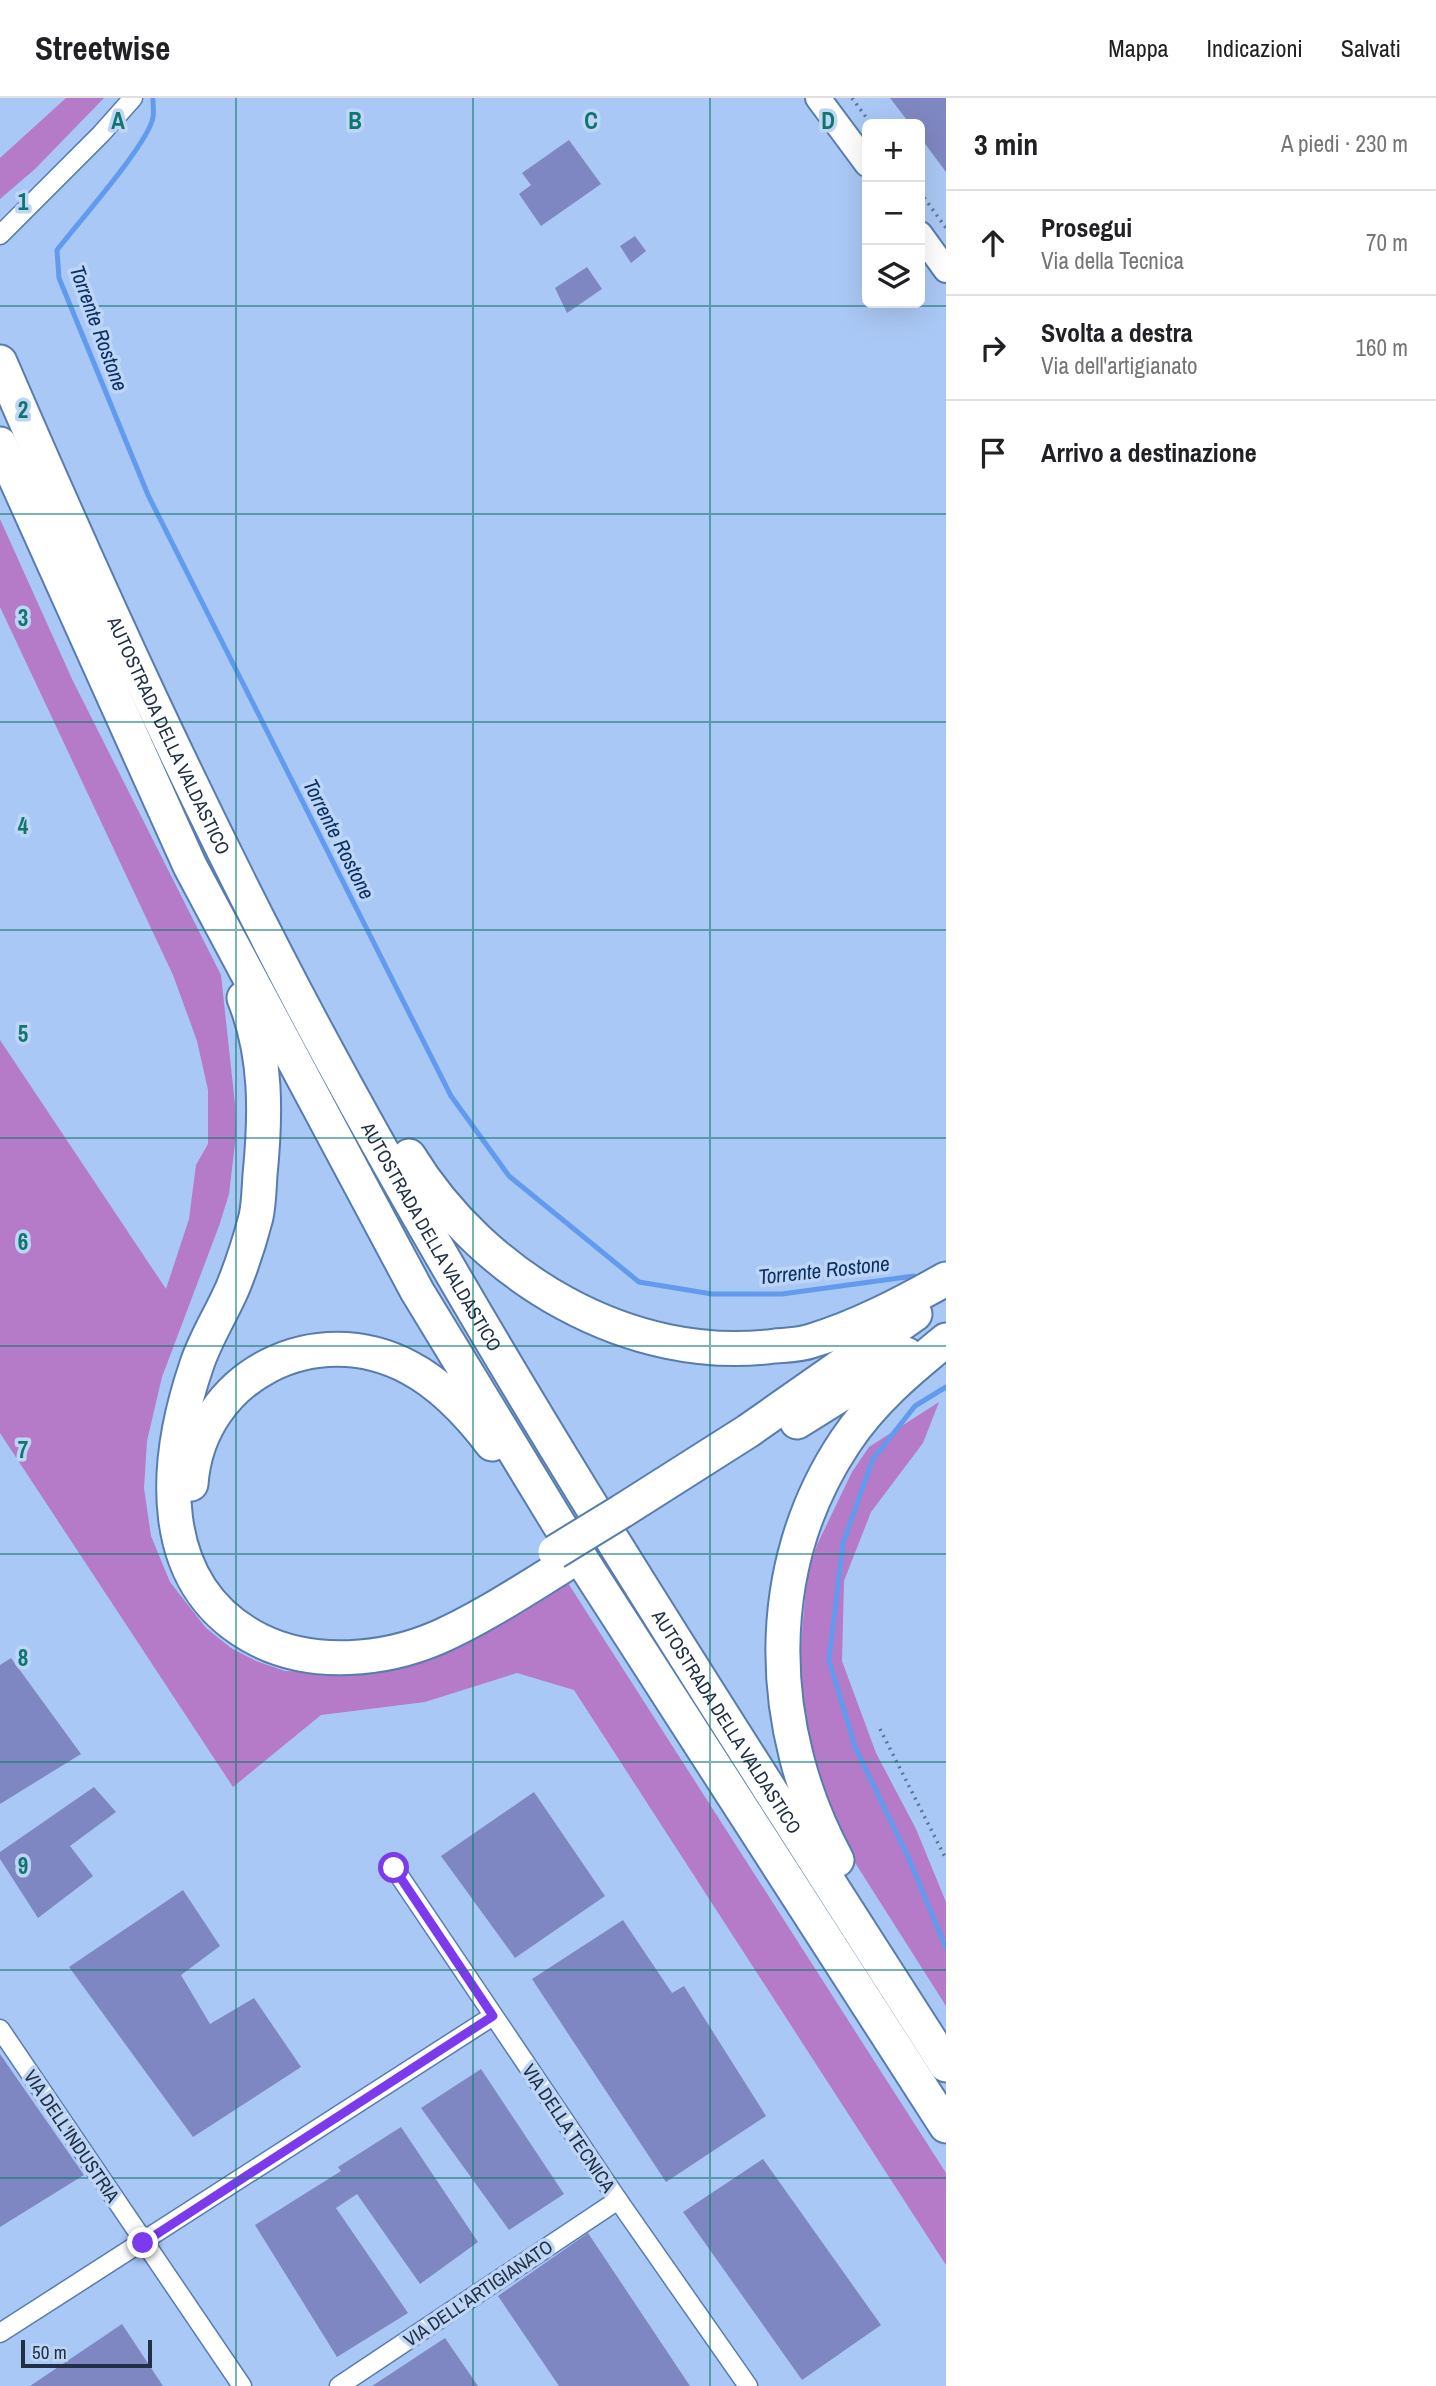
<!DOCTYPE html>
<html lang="it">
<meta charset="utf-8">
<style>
:root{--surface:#fff;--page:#f2f2f2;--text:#202124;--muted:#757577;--line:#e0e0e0}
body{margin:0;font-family:"Archivo Narrow",sans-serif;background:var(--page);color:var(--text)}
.controls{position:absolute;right:21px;top:21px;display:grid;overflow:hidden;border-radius:10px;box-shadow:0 7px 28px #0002}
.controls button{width:63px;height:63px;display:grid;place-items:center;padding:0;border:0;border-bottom:2px solid var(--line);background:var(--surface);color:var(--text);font:35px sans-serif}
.scale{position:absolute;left:21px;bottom:18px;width:131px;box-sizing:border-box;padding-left:7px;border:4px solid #213045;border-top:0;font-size:19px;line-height:24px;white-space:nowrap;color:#213045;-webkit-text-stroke:5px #bed5f6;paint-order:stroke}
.stop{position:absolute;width:21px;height:21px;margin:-16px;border:5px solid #7c3aed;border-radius:50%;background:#fff}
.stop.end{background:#7c3aed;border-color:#fff;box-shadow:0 2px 7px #0008}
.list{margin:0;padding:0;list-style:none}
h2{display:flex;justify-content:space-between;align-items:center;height:91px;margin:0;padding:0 28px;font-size:30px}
h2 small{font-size:23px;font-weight:400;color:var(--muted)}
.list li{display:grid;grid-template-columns:46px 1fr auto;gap:21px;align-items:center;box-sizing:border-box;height:105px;padding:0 28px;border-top:2px solid var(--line)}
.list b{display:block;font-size:26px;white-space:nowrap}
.list p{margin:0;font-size:23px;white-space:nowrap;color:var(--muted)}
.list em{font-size:23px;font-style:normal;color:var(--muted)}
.icon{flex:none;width:38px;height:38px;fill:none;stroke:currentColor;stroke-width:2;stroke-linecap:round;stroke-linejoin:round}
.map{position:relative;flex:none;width:946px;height:2288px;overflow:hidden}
header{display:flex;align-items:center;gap:42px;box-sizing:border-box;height:98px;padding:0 35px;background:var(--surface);border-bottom:2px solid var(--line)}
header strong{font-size:33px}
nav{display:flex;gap:38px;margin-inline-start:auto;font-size:24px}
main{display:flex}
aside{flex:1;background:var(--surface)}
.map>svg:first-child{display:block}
</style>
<header>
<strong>Streetwise</strong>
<nav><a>Mappa</a><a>Indicazioni</a><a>Salvati</a></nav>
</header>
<main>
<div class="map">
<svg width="946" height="2288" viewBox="0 0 946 2288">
<rect width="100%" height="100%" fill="#aac8f5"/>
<!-- green -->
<g fill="#b57ac8">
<path d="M 66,0 L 104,0 L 35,71 L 0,101 L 0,60 Z"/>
<path d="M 0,421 L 72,581 L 221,877 L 235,1006 L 236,1037 L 229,1096 L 219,1128 L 162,1279 L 147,1343 L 144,1390 L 151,1438 L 170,1484 L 206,1530 L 231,1550 L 256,1563 L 285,1573 L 350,1576 L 389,1570 L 566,1482 L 946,2075 L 946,2167 L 574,1592 L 517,1575 L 425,1604 L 321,1617 L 233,1689 L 0,1335 L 0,942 L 166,1191 L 189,1121 L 196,1067 L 208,1046 L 208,992 L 197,943 L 173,877 L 0,509 Z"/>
<path d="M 939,1304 L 923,1345 L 871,1414 L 844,1483 L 842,1563 L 876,1655 L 916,1731 L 946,1804 L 946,1908 L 835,1733 L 809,1643 L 804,1612 L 800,1559 L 807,1477 L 817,1447 L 852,1374 L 869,1349 Z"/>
</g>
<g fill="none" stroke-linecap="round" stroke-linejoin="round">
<!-- stream -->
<g stroke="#629bee" stroke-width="5">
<path d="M 153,2 C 153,7 154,14 153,19 C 150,44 76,127 57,152 L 59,180 L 148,397 L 451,998 L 509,1078 L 639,1184 L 712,1196 L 782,1196 L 914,1178 L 921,1181"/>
<path d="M 946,1289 L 915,1308 L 873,1361 L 843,1445 L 829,1562 L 855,1649 L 909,1761 L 946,1850"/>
</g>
</g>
<!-- building -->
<g fill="#7f87c2">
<path d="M 890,0 L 946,0 L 946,74 L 920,39 L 920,26 L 910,26 Z"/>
<path d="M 569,42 L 601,86 L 541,128 L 519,96 L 531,87 L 522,75 Z"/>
<path d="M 635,138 L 646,153 L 631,165 L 620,148 Z"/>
<path d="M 587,169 L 602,191 L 567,215 L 555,190 Z"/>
<path d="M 11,1560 L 81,1656 L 0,1706 L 0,1567 Z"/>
<path d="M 94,1689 L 116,1714 L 70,1748 L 93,1778 L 38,1820 L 0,1761 L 0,1754 Z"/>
<path d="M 534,1694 L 605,1798 L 515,1860 L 441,1758 Z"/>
<path d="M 183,1792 L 220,1848 L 181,1877 L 210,1926 L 254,1900 L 301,1969 L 193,2039 L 69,1869 Z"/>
<path d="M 623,1822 L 672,1895 L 684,1888 L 766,2018 L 666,2084 L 532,1881 Z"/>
<path d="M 0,1956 L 84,2077 L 0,2129 Z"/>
<path d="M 481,1971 L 564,2096 L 509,2132 L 421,2010 Z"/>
<path d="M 401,2029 L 478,2144 L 420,2186 L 357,2096 L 336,2110 L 408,2215 L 337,2259 L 255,2127 L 341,2073 L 338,2069 Z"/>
<path d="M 763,2061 L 881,2227 L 802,2282 L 683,2114 Z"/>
<path d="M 588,2135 L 690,2288 L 559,2288 L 498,2198 Z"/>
<path d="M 122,2226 L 163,2288 L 30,2288 Z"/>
<path d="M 445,2240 L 478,2288 L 372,2288 Z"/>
</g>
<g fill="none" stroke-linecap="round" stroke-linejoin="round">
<!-- street casing -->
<g stroke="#587cae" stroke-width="21">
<g id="street">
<path d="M 0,137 L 101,36 L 133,0"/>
<path d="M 394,1770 L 618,2102 L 748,2288"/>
<path d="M 0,1931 L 242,2288"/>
<path d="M 0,2235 L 493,1918"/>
<path d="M 339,2288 L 618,2102"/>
</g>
</g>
<!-- secondary casing -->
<g stroke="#587cae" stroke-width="28">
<g id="secondary">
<path d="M 818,0 L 867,66"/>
<path d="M 920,136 L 946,172"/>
</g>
</g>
<!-- highway casing -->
<g stroke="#587cae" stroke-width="37">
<g id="highway">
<path id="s1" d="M 0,264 C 97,489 199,713 314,929 C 505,1286 728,1626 946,1967"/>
<path d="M 0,346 L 190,768 L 417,1193 L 560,1428 L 946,2028"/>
<path d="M 244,900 C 267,957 266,1016 260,1077 C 259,1090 259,1105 256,1119 C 250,1142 242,1167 233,1189 C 222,1215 206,1239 197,1266 C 164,1362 152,1488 259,1542 C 313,1569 384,1563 439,1539 C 480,1521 524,1492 563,1468"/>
<path d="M 409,1058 C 483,1179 630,1267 775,1248 C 787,1247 800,1247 811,1243 C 858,1229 903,1205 946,1181"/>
<path d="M 797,1324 L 906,1256"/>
<path d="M 191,1386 C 199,1277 316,1219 410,1270 C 442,1287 470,1317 492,1346"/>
<path d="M 622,1413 L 748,1333 L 915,1216"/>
<path d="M 837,1762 C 766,1631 761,1470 845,1344 C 872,1303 909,1272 946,1242"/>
</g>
</g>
<!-- path -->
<g stroke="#5f7595" stroke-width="3.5" stroke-dasharray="2 5" stroke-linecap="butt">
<path d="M 852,0 L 871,26"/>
<path d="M 920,94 L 946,130"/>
<path d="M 880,1631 L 946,1761"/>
</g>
<!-- street -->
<use href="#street" stroke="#fff" stroke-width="18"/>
<!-- secondary -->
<use href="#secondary" stroke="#fff" stroke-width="24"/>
<!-- highway -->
<use href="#highway" stroke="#fff" stroke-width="33"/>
<!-- highway-bridge casing -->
<g stroke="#587cae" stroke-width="37" stroke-linecap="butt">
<path id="highway-bridge" d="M 555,1454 L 622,1413"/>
</g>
<!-- highway-bridge -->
<use href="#highway-bridge" stroke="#fff" stroke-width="33"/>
</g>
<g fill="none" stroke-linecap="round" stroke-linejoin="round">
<!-- route -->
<path stroke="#7c3aed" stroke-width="9" d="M 143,2145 L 493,1918 L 394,1770"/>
</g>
<!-- grid -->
<path fill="none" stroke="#0f766e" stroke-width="2" stroke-opacity="0.55" d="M 236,0 L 236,2288M 473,0 L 473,2288M 710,0 L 710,2288M 0,208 L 946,208M 0,416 L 946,416M 0,624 L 946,624M 0,832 L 946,832M 0,1040 L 946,1040M 0,1248 L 946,1248M 0,1456 L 946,1456M 0,1664 L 946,1664M 0,1872 L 946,1872M 0,2080 L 946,2080"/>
<g text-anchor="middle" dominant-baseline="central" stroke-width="7" stroke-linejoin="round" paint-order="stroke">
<!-- street labels -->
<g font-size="19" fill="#213045" stroke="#bed5f6">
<text stroke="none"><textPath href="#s1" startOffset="410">AUTOSTRADA DELLA VALDASTICO</textPath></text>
<text stroke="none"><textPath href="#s1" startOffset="976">AUTOSTRADA DELLA VALDASTICO</textPath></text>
<text stroke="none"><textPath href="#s1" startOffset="1544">AUTOSTRADA DELLA VALDASTICO</textPath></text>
<text transform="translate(569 2030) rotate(56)">VIA DELLA TECNICA</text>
<text transform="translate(72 2038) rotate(56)">VIA DELL'INDUSTRIA</text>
<text transform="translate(478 2195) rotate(-34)">VIA DELL'ARTIGIANATO</text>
</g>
<!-- water labels -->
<g font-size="21" font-style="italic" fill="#0b3164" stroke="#bed5f6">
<text transform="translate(99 230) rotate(70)">Torrente Rostone</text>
<text transform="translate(339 741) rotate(63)">Torrente Rostone</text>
<text transform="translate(824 1172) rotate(-6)">Torrente Rostone</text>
</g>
</g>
<g font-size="23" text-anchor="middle" font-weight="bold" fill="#0f766e" stroke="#bed5f6" stroke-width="7" stroke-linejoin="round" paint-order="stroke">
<text x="118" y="31">A</text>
<text x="355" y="31">B</text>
<text x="591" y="31">C</text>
<text x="828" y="31">D</text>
<text x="23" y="112">1</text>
<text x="23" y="320">2</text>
<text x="23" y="528">3</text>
<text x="23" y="736">4</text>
<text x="23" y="944">5</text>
<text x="23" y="1152">6</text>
<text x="23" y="1360">7</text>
<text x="23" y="1568">8</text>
<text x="23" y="1776">9</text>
</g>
</svg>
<div class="controls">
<button>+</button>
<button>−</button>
<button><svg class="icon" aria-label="layers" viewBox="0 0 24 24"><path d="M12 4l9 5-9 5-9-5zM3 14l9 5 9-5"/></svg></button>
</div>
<div class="scale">50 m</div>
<div class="stop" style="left:394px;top:1770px"></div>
<div class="stop end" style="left:143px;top:2145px"></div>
</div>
<aside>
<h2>3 min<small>A piedi · 230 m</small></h2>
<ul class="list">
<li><svg class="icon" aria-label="ahead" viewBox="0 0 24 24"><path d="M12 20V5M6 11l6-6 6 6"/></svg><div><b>Prosegui</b><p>Via della Tecnica</p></div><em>70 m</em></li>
<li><svg class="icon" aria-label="right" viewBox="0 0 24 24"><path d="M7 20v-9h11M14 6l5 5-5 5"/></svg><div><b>Svolta a destra</b><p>Via dell'artigianato</p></div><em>160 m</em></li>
<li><svg class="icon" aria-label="arrive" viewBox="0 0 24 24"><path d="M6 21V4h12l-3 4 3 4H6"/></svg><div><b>Arrivo a destinazione</b></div></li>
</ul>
</aside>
</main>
